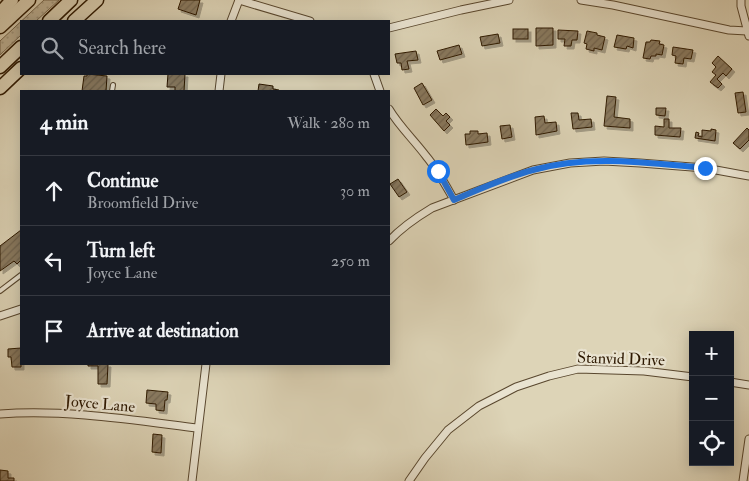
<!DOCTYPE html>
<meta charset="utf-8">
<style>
:root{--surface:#171b24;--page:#242831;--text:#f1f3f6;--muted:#9ea1a6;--line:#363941}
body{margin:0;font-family:"IM FELL Double Pica",serif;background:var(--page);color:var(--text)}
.controls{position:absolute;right:15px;bottom:15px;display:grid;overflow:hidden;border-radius:0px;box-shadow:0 2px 12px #0003}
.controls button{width:45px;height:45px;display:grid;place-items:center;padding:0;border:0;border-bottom:1px solid var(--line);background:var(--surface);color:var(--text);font:25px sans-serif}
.stop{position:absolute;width:15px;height:15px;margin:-11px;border:4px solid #1a73e8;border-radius:50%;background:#fff}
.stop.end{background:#1a73e8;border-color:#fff;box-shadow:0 1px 5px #0008}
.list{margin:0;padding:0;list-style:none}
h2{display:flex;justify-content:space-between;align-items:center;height:65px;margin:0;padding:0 20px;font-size:21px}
h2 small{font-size:16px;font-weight:400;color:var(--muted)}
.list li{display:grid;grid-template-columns:32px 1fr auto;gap:15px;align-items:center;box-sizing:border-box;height:70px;padding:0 20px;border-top:1px solid var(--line)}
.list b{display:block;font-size:19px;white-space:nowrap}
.list p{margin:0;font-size:16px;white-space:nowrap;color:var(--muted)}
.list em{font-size:16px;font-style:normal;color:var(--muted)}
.icon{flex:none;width:28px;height:28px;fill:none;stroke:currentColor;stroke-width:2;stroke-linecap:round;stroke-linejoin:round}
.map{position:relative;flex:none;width:749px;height:481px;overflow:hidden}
.search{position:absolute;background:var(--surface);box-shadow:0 2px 12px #0003;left:20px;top:20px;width:370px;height:55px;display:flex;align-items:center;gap:12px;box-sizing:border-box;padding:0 18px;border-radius:0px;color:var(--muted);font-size:19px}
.panel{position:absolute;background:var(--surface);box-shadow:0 2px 12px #0003;left:20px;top:90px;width:370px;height:275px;border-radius:0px}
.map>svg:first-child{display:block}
</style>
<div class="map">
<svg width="749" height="481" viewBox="0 0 749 481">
<defs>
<pattern id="green-dots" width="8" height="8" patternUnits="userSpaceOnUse" patternTransform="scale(1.25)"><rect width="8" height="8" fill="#bfb498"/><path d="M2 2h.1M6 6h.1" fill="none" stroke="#a49a81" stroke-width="1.8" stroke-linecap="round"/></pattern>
<pattern id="building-hatch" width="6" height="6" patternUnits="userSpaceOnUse" patternTransform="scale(1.25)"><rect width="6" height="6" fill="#897a60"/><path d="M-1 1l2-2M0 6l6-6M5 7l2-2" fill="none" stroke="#70634d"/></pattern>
<filter id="shadow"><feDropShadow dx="3" dy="3" stdDeviation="0" flood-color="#0004"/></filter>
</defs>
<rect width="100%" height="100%" fill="#ddd4b7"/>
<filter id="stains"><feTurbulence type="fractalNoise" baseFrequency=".004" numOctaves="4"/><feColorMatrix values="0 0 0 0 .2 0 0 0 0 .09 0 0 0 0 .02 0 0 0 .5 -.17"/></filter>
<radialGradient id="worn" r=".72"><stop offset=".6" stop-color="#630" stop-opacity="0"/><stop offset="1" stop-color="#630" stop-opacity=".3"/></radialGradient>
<!-- green -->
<path fill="url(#green-dots)" stroke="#76664c" d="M 44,0 L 59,0 L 36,21 L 21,21 L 21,35 L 0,55 L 0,41 Z"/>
<!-- building -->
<g fill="url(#building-hatch)" stroke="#2d1801" filter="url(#shadow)">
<path d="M 181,0 L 200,0 L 196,15 L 178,9 Z"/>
<path d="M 536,28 L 553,28 L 553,45 L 536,46 Z"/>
<rect x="513" y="29" width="15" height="10"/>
<path d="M 558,30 L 578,31 L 577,40 L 572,40 L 571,46 L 564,46 L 565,39 L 558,39 Z"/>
<path d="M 587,31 L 597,33 L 597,35 L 605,37 L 602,50 L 594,48 L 594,51 L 586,49 L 587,44 L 584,43 Z"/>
<path d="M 498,34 L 500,43 L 482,46 L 480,37 Z"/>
<path d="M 617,35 L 634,38 L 633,48 L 627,46 L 626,49 L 614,47 Z"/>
<path d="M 651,40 L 660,41 L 659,44 L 664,45 L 662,55 L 656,54 L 656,56 L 651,56 L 650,59 L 643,58 L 646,42 L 650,42 Z"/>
<path d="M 459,45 L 462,54 L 440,60 L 437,51 Z"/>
<path d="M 673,47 L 693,50 L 691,59 L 684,58 L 683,64 L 675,63 L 676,56 L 672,55 Z"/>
<path d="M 416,51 L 418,60 L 407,61 L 409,69 L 402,70 L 401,63 L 397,63 L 395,54 Z"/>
<path d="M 718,56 L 732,69 L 726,76 L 723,73 L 717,79 L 722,84 L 718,88 L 710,82 L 716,75 L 712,72 L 716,67 L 712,63 Z"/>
<path d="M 87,74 L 107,76 L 106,91 L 82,91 L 84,76 L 87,76 Z"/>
<path d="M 168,74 L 185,74 L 184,91 L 175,91 L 175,87 L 167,87 Z"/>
<path d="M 422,83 L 432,100 L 423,105 L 414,88 Z"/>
<path d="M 259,84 L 273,86 L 273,89 L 279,90 L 279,91 L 258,91 Z"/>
<path d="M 743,92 L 746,112 L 738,113 L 735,93 Z"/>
<path d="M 607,96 L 616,97 L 614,117 L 630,119 L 630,128 L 604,126 Z"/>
<path d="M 656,108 L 666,108 L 665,116 L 656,115 Z"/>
<path d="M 436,109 L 443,116 L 446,113 L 450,117 L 446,121 L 450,125 L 444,131 L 430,115 Z"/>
<path d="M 571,113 L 578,113 L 579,120 L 591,119 L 592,127 L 573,129 Z"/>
<path d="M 544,116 L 545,123 L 556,122 L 557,131 L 536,135 L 535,117 Z"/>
<path d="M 664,119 L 669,119 L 669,128 L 681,128 L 680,137 L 655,135 L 655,126 L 664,127 Z"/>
<path d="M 510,125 L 512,137 L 502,139 L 500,126 Z"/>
<path d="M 747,128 L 749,130 L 749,140 L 740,149 L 733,143 Z"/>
<path d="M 711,129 L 716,130 L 715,141 L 695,138 L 696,132 L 699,133 L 698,136 L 702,137 L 702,130 L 711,131 Z"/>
<path d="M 470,131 L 478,131 L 478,134 L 487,133 L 488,142 L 466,145 L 465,134 L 470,134 Z"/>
<path d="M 398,179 L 407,192 L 399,197 L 390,184 Z"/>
<path d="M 21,230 L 21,260 L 17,264 L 14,261 L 0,271 L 0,246 Z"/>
<path d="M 21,348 L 21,367 L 12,367 L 11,357 L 8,357 L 8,349 Z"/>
<path d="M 88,364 L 108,364 L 107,384 L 98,384 L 98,366 L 88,366 Z"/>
<path d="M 147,390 L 168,392 L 167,400 L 165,400 L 164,411 L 156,410 L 156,404 L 146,403 Z"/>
<path d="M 153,434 L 162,435 L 161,453 L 152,452 Z"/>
<path d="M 0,470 L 8,471 L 8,478 L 14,478 L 14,481 L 0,481 Z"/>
</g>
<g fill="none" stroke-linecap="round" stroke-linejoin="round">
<!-- service casing -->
<g stroke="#59472e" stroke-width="6">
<g id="service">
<path d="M 112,91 L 113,85"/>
<path d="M 0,291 L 21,275"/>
</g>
</g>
<!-- minor casing -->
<g stroke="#59472e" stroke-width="9">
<g id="minor">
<path d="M 239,0 L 310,21"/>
<path d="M 581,0 L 613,5 L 729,30 L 747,31"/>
<path d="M 741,0 L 741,6 L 749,36"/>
<path d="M 231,21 L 239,0"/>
<path d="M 389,28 L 461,10 L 509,0"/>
<path d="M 374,74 L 380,91"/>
<path d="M 219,91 L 221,74"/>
<path d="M 389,109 C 399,126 414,140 426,156 C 437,169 445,184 454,200"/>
<path d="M 389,241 C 401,228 417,217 432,208 L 533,170 L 570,163 L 604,161 L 640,163 L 705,168 L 749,176"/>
<path d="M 0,316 L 21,309"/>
<path d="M 730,382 L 749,385"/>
<path d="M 0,414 C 64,409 133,420 197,428"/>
<path d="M 192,481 L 206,364"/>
<path d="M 409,481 L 425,458 L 448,430 L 479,406 L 516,387 L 549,376 L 578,369 L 644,371 L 693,377"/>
<path d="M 743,481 L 749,439"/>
</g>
</g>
<!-- motorway casing -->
<g stroke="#2d1801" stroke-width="15">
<g id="motorway">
<path d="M 0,13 L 12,0"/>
<path d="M 49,21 L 71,0"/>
<path d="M 74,21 L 97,0"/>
<path d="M 0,27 L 29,0"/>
<path d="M 0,67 L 21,47"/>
<path d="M 0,88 L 21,68"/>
</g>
</g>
<!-- service -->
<use href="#service" stroke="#e9e3d0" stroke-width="4"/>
<!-- minor -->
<use href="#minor" stroke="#e9e3d0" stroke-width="7"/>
<!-- motorway -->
<use href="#motorway" stroke="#ddd4b7" stroke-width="12"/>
</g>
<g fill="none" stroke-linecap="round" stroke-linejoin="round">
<!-- route -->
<path stroke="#1a73e8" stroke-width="6" d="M 438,171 L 454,200 C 480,189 506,177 533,170 C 589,154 648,163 705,168"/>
</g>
<g text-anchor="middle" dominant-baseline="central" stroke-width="4.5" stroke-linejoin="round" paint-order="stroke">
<!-- street labels -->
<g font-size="16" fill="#2d1801" stroke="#e9e3d0">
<text transform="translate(621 359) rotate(2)">Stanvid Drive</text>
<text transform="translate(100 404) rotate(5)">Joyce Lane</text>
</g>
</g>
<rect width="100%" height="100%" filter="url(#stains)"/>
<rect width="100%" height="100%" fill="url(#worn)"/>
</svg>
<div class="controls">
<button>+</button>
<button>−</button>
<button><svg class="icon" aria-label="locate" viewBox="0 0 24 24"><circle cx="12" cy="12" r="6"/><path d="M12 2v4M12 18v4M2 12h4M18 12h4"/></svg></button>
</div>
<div class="stop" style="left:438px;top:171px"></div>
<div class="stop end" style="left:705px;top:168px"></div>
<div class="search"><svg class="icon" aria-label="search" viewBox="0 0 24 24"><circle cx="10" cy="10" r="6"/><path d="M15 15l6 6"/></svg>Search here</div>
<section class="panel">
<h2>4 min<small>Walk · 280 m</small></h2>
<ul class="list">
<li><svg class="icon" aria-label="ahead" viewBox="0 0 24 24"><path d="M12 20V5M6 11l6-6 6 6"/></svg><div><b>Continue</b><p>Broomfield Drive</p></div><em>30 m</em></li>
<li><svg class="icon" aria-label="left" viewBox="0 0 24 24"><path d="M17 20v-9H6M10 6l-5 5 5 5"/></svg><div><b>Turn left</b><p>Joyce Lane</p></div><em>250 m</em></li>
<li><svg class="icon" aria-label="arrive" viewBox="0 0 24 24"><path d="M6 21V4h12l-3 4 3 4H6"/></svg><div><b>Arrive at destination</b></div></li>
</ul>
</section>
</div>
